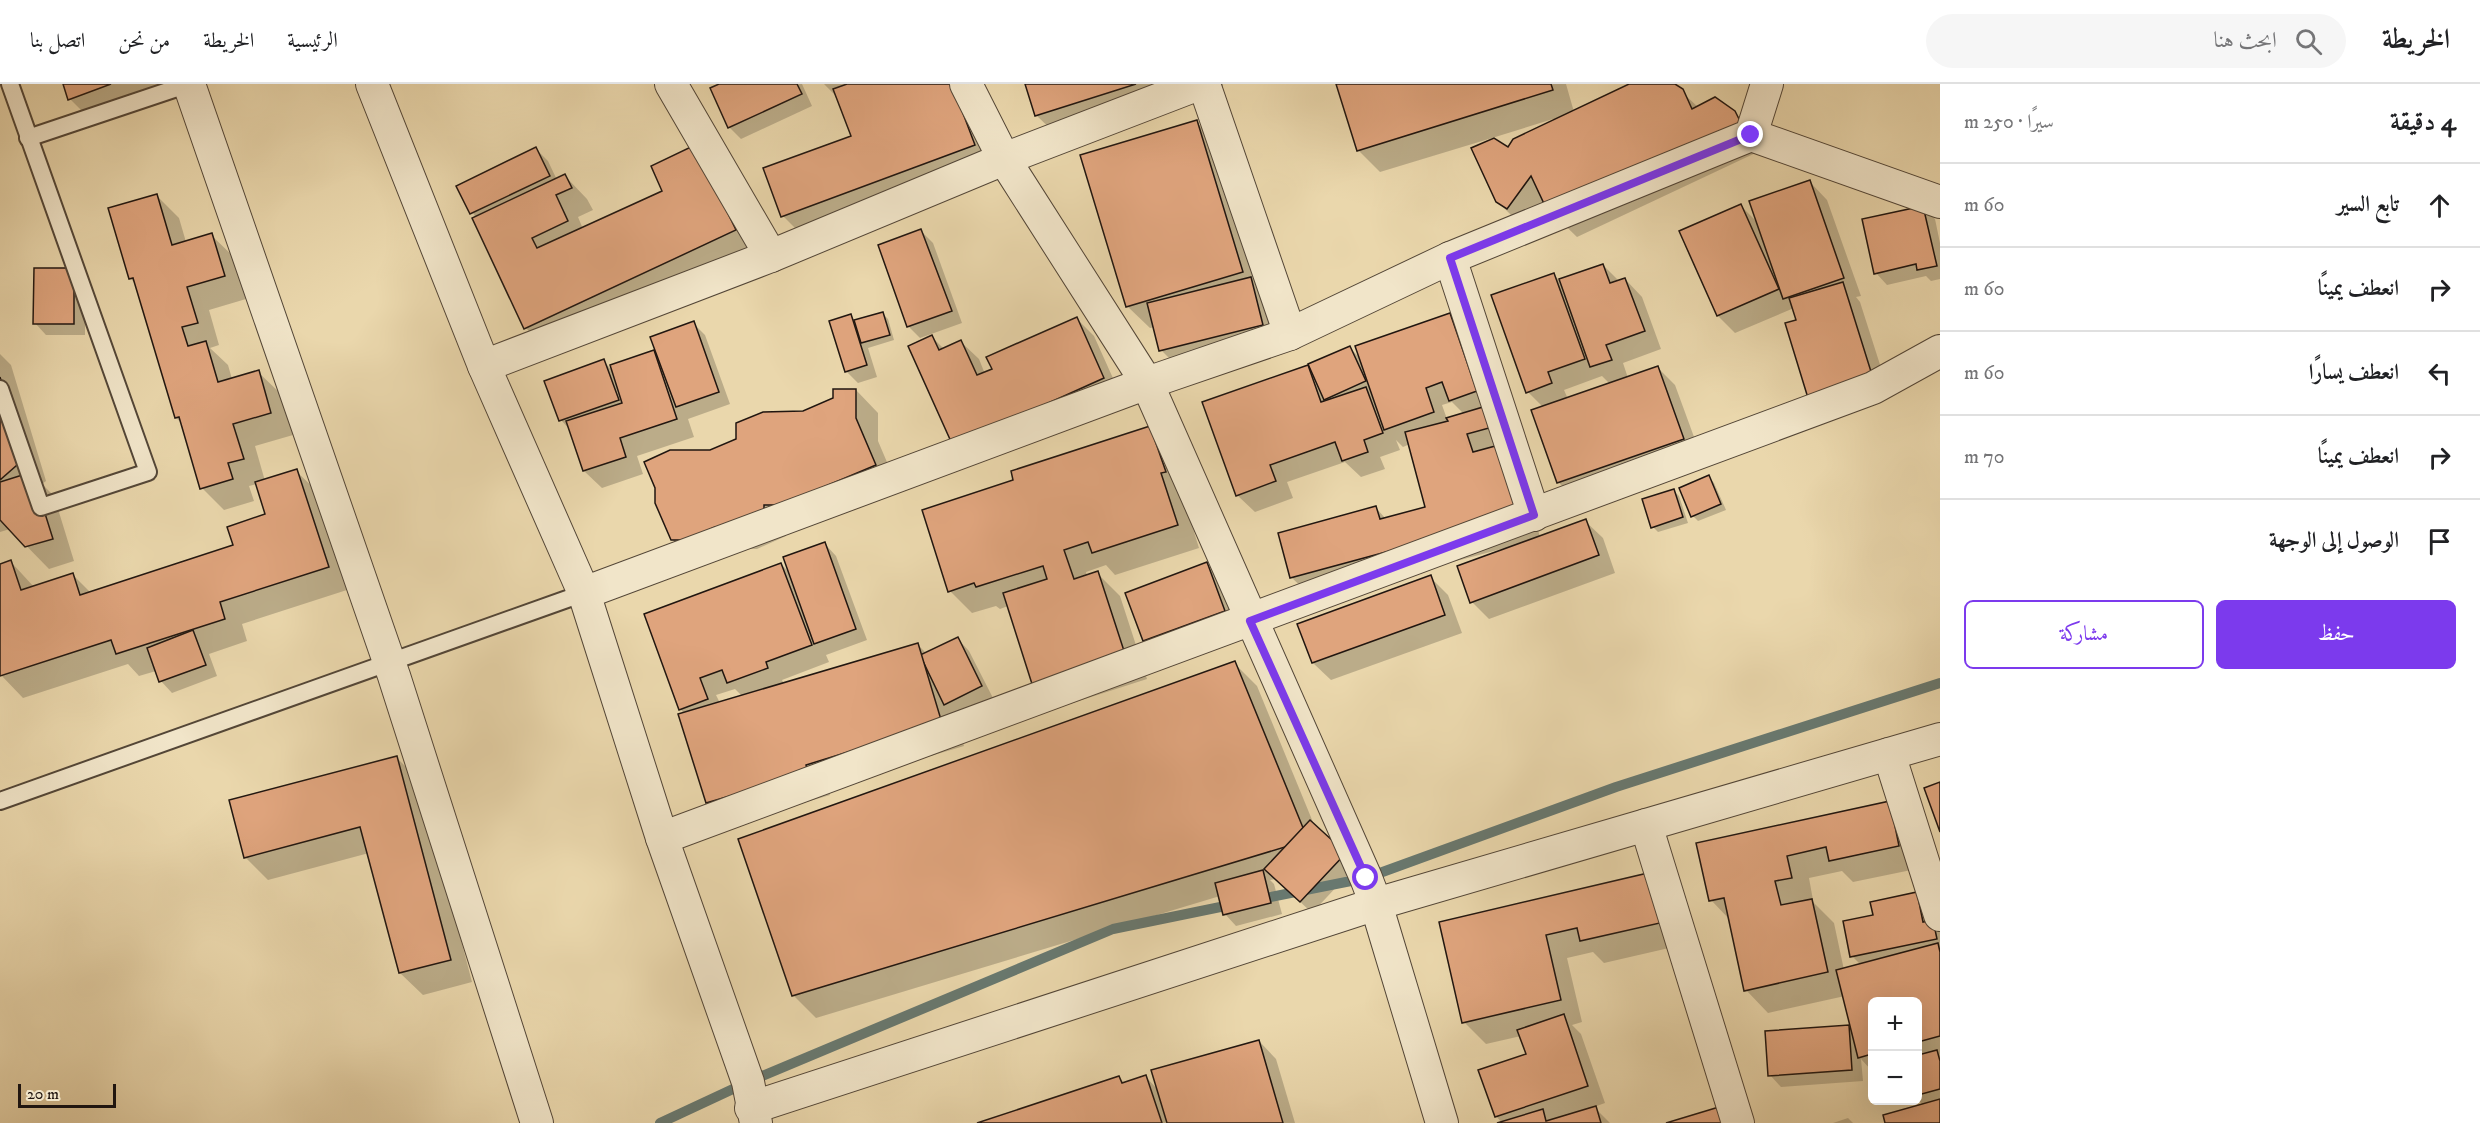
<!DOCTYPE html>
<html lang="ar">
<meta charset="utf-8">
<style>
:root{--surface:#fff;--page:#f6f6f6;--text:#202124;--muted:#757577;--line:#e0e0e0;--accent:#7c3aed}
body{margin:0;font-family:"IM FELL DW Pica",Amiri,serif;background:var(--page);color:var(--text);direction:rtl}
.controls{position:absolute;right:18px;bottom:18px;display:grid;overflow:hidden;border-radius:9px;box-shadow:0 6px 24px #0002}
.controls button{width:54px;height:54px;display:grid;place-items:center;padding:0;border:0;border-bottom:2px solid var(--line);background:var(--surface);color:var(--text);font:30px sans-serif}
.scale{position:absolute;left:18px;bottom:15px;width:98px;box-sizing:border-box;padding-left:6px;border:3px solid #211610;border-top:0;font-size:16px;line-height:21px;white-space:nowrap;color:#211610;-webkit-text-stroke:4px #f1e5c9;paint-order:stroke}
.stop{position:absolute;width:18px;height:18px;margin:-14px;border:4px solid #7c3aed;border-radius:50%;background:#fff}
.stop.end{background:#7c3aed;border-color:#fff;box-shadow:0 2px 6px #0008}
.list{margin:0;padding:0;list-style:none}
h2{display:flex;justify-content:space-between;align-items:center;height:78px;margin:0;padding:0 24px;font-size:26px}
h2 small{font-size:20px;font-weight:400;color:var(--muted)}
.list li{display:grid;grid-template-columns:39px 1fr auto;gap:18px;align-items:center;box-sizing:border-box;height:84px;padding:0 24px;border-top:2px solid var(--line)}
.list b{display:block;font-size:22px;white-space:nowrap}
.list em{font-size:20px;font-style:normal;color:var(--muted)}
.actions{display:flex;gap:12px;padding:18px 24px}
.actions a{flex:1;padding:14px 0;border:2px solid var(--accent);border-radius:9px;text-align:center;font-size:21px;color:var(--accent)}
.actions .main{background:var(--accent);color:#fff}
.icon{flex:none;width:33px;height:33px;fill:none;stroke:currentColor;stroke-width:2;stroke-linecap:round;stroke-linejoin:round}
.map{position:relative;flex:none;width:1940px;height:1039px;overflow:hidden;direction:ltr}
header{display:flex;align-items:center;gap:36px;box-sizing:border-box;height:84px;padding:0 30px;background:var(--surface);border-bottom:2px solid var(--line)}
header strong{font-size:28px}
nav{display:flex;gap:33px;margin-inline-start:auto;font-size:21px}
.search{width:420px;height:54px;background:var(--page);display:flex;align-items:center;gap:15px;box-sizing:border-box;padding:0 21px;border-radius:33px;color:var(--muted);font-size:22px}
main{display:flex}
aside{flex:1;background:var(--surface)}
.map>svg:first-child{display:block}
</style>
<header>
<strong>الخريطة</strong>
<div class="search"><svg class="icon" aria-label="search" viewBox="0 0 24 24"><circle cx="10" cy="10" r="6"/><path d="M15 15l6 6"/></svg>ابحث هنا</div>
<nav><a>الرئيسية</a><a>الخريطة</a><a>من نحن</a><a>اتصل بنا</a></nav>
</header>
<main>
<aside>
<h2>4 دقيقة<small>سيرًا · 250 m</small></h2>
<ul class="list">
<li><svg class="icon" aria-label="ahead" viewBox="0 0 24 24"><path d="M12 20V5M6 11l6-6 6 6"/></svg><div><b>تابع السير</b></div><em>60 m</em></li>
<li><svg class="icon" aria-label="right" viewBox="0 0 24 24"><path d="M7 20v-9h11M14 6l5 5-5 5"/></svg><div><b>انعطف يمينًا</b></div><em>60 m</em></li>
<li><svg class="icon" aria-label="left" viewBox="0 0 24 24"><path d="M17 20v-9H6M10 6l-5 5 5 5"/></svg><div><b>انعطف يسارًا</b></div><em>60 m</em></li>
<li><svg class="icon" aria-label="right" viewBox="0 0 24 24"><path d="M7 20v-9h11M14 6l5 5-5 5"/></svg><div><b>انعطف يمينًا</b></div><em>70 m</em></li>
<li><svg class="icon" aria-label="arrive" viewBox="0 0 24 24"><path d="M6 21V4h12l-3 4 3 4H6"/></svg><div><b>الوصول إلى الوجهة</b></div></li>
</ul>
<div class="actions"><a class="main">حفظ</a><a>مشاركة</a></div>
</aside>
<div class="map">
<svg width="1940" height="1039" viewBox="0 0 1940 1039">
<rect width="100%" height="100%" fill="#ead7ac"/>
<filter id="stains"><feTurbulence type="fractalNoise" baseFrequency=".00333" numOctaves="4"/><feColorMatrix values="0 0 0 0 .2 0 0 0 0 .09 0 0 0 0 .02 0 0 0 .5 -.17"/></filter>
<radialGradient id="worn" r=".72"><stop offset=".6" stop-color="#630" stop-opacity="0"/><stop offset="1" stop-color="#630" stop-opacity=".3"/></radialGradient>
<!-- shadow -->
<g fill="#0003" fill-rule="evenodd">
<path d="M 64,0 L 186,0 L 92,37 L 70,15 Z"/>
<path d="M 722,0 L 802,0 L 812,22 L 741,55 L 729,43 Z"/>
<path d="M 824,0 L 965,0 L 997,84 L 805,154 L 783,132 L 852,53 L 838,14 Z"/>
<path d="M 1026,0 L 1223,0 L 1223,2 L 1059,53 L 1036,31 Z"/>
<path d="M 1337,0 L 1566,0 L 1574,28 L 1633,0 L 1673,0 L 1698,23 L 1734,28 L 1757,51 L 1764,65 L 1577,153 L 1549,126 L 1520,140 L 1497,117 L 1492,54 L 1380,88 L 1358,66 ZM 1553,35 L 1554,37 L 1508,65 L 1492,54 Z"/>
<path d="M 1196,38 L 1219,60 L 1280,258 L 1178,283 L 1161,266 L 1155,243 L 1150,244 L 1127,222 Z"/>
<path d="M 695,63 L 757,169 L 548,267 L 526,244 L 476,134 L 458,103 L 536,65 L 548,77 L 557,96 L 565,92 L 587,115 L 593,126 L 578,133 L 583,145 L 664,107 Z"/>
<path d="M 1810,98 L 1827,116 L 1861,212 L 1856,213 L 1860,218 L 1890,312 L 1798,237 L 1794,224 L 1735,249 L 1718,232 L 1741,122 L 1758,139 Z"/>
<path d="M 156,111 L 179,134 L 186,158 L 211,151 L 234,173 L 246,215 L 209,226 L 219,261 L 210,264 L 228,281 L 232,295 L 258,288 L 281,310 L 293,351 L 255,362 L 265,397 L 296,387 L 319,409 L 350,505 L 242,540 L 247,557 L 209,570 L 217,592 L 172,609 L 161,597 L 156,587 L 139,592 L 128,580 L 23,614 L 0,590 L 0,482 L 11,478 L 34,503 L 73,491 L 91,509 L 234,462 L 267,431 L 257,400 L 249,402 L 254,417 L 224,426 L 202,404 L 183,340 L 176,334 L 137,201 L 131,195 L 110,125 Z"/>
<path d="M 1923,123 L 1935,135 L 1940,159 L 1940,195 L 1931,197 L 1926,192 L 1887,201 L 1876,189 Z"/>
<path d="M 921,147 L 933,159 L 962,239 L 920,254 L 908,242 Z"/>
<path d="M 1603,181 L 1619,197 L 1625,195 L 1642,213 L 1661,265 L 1623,279 L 1628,294 L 1658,284 L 1675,301 L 1701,372 L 1576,415 L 1558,398 L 1543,323 L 1528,308 L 1553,190 L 1560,197 ZM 1602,292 L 1610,300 L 1568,315 L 1564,306 Z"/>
<path d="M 73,186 L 85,198 L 85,251 L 46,251 L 35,239 Z"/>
<path d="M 882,229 L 888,235 L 894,256 L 868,264 L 877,293 L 858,299 L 846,287 L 850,232 L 855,237 Z"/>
<path d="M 1449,231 L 1467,249 L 1521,385 L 1540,453 L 1585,437 L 1603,454 L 1615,489 L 1489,535 L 1472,518 L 1506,466 L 1505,464 L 1314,515 L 1291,493 L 1376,424 L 1386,435 L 1427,424 L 1410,360 L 1403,363 L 1396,356 L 1400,366 L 1380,373 L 1385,385 L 1361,393 L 1345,378 L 1287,398 L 1293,414 L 1255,428 L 1237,411 L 1307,282 L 1313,288 L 1350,264 L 1361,275 ZM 1452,318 L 1464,330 L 1447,335 L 1442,321 Z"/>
<path d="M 1076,234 L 1094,252 L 1121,312 L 971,378 L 932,253 L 944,265 L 961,258 L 979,275 L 985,290 Z"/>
<path d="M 693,239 L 705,251 L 730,320 L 688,335 L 694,353 L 637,372 L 643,390 L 602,404 L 584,387 L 571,347 L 561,336 L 603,277 L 613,287 L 654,268 L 660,274 Z"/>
<path d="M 0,270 L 11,281 L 46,397 L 42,400 L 54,412 L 74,477 L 49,485 L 10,445 L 0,448 Z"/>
<path d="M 856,306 L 878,329 L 878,357 L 898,404 L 786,443 L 786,452 L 757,465 L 738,465 L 695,478 L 672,455 L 710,368 Z"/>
<path d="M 1150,343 L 1183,412 L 1199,464 L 1115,491 L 1106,481 L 1086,488 L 1087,492 L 1097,489 L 1120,512 L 1147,595 L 1057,624 L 1034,602 L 1008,522 L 1000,525 L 996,522 L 972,529 L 950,507 L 1015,397 Z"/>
<path d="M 1709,393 L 1714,399 L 1726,426 L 1698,437 L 1693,432 Z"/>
<path d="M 1673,406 L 1679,412 L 1688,439 L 1658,448 L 1653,443 Z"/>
<path d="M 825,460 L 836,472 L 867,556 L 826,571 L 829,578 L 782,596 L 784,600 L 918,561 L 926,569 L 958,555 L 969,567 L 993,614 L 955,632 L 964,662 L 827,703 L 830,711 L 729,741 L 707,719 L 685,630 L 680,625 L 645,531 L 781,480 L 790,489 ZM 735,605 L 743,613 L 720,619 L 716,611 Z"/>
<path d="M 1207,480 L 1219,492 L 1236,539 L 1156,568 L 1145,556 Z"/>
<path d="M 1430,493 L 1448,511 L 1462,549 L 1331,596 L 1313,579 L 1299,541 Z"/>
<path d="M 1234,579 L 1257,602 L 1315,743 L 1356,782 L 1312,829 L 1276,795 L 1270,796 L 1274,800 L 1282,830 L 1236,842 L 1225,830 L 1220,812 L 816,934 L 794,912 L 740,756 Z"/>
<path d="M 397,674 L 419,696 L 472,898 L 423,911 L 400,889 L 369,769 L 268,796 L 245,773 Z"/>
<path d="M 1889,718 L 1921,784 L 1853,798 L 1842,787 L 1809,794 L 1813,816 L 1811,816 L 1834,839 L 1844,886 L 1861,881 L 1852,872 L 1875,832 L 1916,810 L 1940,845 L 1940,1039 L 1887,1039 L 1923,1021 L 1918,1016 L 1918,918 L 1872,918 L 1872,987 L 1861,975 L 1863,997 L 1781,1003 L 1770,991 L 1848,943 L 1852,946 L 1845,912 L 1768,929 L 1746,906 L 1730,836 L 1711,816 L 1698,760 Z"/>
<path d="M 1648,791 L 1682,861 L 1604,879 L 1593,868 L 1567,874 L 1582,938 L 1572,941 L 1581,950 L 1605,1019 L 1594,1023 L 1610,1039 L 1502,1039 L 1496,1032 L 1528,971 L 1521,952 L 1486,960 L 1464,938 L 1440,839 Z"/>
<path d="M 1259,957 L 1276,975 L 1295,1039 L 982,1039 L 1119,993 L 1125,1000 L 1146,993 L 1158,1006 Z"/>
<path d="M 1848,1034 L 1853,1039 L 1833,1039 Z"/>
</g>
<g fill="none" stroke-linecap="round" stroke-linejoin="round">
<!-- stream -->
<g stroke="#68786f" stroke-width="10">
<path d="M 1256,816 L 1366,794 L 1616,703 L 1940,599"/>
<path d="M 660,1039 L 748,998 L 1113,845 L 1235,820"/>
</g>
</g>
<!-- building -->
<g fill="#dfa47d" stroke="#211610" stroke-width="1.5">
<path d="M 63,0 L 111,0 L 68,16 Z"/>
<path d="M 719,0 L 797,0 L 802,10 L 728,44 L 710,4 Z"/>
<path d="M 847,0 L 952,0 L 975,61 L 781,133 L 763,84 L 851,52 L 833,5 Z"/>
<path d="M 1025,0 L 1136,0 L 1035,32 Z"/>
<path d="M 1336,0 L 1551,0 L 1553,6 L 1357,67 Z"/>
<path d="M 1629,0 L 1675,0 L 1683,5 L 1692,25 L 1715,13 L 1735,27 L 1743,43 L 1547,126 L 1531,92 L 1507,125 L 1496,118 L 1471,64 L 1494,54 L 1508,63 L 1513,55 Z"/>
<path d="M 1197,36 L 1243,188 L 1126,223 L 1080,71 Z"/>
<path d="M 695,61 L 736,146 L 524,245 L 472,134 L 565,90 L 572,104 L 556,111 L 568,137 L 532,154 L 537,164 L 662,107 L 651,82 Z"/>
<path d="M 536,63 L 550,92 L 470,130 L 456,102 Z"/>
<path d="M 1810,96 L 1844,194 L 1783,215 L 1749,117 Z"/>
<path d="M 157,110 L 172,161 L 212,149 L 225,192 L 187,203 L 198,239 L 182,243 L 188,262 L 206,257 L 218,298 L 259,286 L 271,329 L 233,340 L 244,375 L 228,379 L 233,395 L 200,405 L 179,333 L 175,334 L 133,194 L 129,195 L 108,124 Z"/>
<path d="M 1741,120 L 1779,205 L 1717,232 L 1679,147 Z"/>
<path d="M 1923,122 L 1937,182 L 1917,186 L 1916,180 L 1874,190 L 1862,135 Z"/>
<path d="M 921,145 L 952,227 L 907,243 L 878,161 Z"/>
<path d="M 1603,180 L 1610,199 L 1625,194 L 1645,247 L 1606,261 L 1612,276 L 1590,283 L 1559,195 Z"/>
<path d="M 34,184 L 74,184 L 74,240 L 33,240 Z"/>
<path d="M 1554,189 L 1585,275 L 1548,288 L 1552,299 L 1526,309 L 1491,211 Z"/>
<path d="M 1251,193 L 1263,241 L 1159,267 L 1147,219 Z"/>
<path d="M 1843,198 L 1873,294 L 1808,314 L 1785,239 L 1796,236 L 1789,214 Z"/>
<path d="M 883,228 L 890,251 L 861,259 L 854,236 Z"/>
<path d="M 1450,229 L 1477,307 L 1449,317 L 1442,298 L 1426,304 L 1434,328 L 1384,346 L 1355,262 Z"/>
<path d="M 851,230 L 867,281 L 845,288 L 829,237 Z"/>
<path d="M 1077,233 L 1104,294 L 953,362 L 908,262 L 932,251 L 939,266 L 961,256 L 977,291 L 992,285 L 986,273 Z"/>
<path d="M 694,237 L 719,308 L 676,323 L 650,253 Z"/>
<path d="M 1350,262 L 1366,297 L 1324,316 L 1308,280 Z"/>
<path d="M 654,266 L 677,335 L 620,354 L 626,373 L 583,387 L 566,337 L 622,319 L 610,281 Z"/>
<path d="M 604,275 L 619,316 L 559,337 L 544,297 Z"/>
<path d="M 1308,281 L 1321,318 L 1366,303 L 1383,349 L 1364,356 L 1368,368 L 1342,377 L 1335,358 L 1270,381 L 1276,397 L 1236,412 L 1202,318 Z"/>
<path d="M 1658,282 L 1684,355 L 1557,399 L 1531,326 Z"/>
<path d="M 0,293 L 25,374 L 0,396 Z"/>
<path d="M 833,305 L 856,305 L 856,334 L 876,381 L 781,421 L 764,421 L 764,430 L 734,443 L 715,443 L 686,456 L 671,456 L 655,419 L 655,404 L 644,378 L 670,366 L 710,366 L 736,355 L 736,339 L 763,328 L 803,327 L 833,314 Z"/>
<path d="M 1483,323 L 1489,344 L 1467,350 L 1473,368 L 1499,361 L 1519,432 L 1290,494 L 1278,449 L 1376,422 L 1380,435 L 1425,423 L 1405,348 L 1448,337 L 1446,334 Z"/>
<path d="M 1150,342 L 1166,388 L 1161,389 L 1178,441 L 1092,469 L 1088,458 L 1064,466 L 1074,495 L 1098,487 L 1126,573 L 1033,603 L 1003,509 L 1047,495 L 1043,482 L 976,503 L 974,499 L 948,508 L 922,426 L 1013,396 L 1011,387 Z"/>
<path d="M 297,385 L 329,483 L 220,518 L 225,535 L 116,570 L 111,556 L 0,592 L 0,480 L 11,476 L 21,506 L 73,489 L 80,511 L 233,461 L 227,443 L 265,430 L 255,398 Z"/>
<path d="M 32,388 L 53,455 L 25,463 L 0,436 L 0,398 Z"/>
<path d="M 1709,391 L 1721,420 L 1691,433 L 1679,404 Z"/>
<path d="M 1674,405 L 1683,433 L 1651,444 L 1642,415 Z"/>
<path d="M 1586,435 L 1599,471 L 1470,519 L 1457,482 Z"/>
<path d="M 825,458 L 856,545 L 814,560 L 783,473 Z"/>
<path d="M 1207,478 L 1225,527 L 1143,557 L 1125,509 Z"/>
<path d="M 781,479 L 812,561 L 766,578 L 768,584 L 727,599 L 722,586 L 700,594 L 708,615 L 679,626 L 644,530 Z"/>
<path d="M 1431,491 L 1445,531 L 1312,579 L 1297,540 Z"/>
<path d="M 193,546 L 206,581 L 159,598 L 147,564 Z"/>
<path d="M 958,553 L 982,602 L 944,621 L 920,571 Z"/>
<path d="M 918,559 L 942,639 L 806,681 L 808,689 L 706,719 L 678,630 Z"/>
<path d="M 1235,577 L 1308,756 L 792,912 L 738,755 Z"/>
<path d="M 397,672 L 451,876 L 399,889 L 360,743 L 244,774 L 229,716 Z"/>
<path d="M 1940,698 L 1940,748 L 1924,704 Z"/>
<path d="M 1890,717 L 1899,762 L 1829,777 L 1826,763 L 1787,772 L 1792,794 L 1775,797 L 1781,821 L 1812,815 L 1828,888 L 1744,907 L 1724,814 L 1709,817 L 1696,759 Z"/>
<path d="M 1310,736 L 1346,769 L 1300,818 L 1264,785 Z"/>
<path d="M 1263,786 L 1271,819 L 1223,831 L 1215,799 Z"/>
<path d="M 1648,789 L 1660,839 L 1580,857 L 1577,844 L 1546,851 L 1561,916 L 1462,939 L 1439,838 Z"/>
<path d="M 1917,808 L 1923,838 L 1933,836 L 1937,855 L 1850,873 L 1843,837 L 1873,831 L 1870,818 Z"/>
<path d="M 1938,859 L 1940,868 L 1940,952 L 1918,958 L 1918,918 L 1872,918 L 1872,970 L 1858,974 L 1836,886 Z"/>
<path d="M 1564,930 L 1588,1002 L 1495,1033 L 1478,986 L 1526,970 L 1517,946 Z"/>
<path d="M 1849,941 L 1852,986 L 1768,992 L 1765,947 Z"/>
<path d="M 1259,956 L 1283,1039 L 1167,1039 L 1151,986 Z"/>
<path d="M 1937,966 L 1940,977 L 1940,1005 L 1918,1011 L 1918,971 Z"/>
<path d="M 1146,991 L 1162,1039 L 977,1039 L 1119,992 L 1122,999 Z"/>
<path d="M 1940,1015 L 1940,1039 L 1885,1039 L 1883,1031 Z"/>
<path d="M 1596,1022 L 1601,1039 L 1497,1039 L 1543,1025 L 1546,1037 Z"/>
<path d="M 1719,1023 L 1724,1039 L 1666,1039 Z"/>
</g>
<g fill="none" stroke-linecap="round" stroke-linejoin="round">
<!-- lane casing -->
<g stroke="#534637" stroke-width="20">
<g id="lane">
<path d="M 28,54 L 189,0"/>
<path d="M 0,305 L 41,423 L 148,388 L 10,0"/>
<path d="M 0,717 L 584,509"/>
</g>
</g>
<!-- street casing -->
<g stroke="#534637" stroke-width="34">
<g id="street">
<path d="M 189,0 L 394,592 L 537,1039"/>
<path d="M 372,0 L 484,282 L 584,509 L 662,754 L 748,998 L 756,1039"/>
<path d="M 671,0 L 771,172"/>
<path d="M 966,0 L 1004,75 L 1147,299 L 1366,794 L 1376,820 L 1442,1039"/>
<path d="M 1204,0 L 1290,250"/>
<path d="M 1751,51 L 1940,118"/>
<path d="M 1450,174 L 1534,431"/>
<path d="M 484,282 L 771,172 L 1004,75 L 1199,0"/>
<path d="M 584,509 L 1147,299 L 1290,250 L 1450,174 L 1751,51 L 1767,0"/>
<path d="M 1889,670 L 1940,831"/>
<path d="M 1646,741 L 1738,1039"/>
<path d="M 662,754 L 1873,304 L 1940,267"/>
<path d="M 751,1024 L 1376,820 L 1940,655"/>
</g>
</g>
<!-- lane -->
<use href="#lane" stroke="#f1e5c9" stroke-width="16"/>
<!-- street -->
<use href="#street" stroke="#f1e5c9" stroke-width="32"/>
</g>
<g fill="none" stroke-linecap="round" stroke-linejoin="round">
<!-- route -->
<path stroke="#7c3aed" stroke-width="8" d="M 1366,794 L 1250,537 L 1534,431 L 1450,174 L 1751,51"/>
</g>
<rect width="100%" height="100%" filter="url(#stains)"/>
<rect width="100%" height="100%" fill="url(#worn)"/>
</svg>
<div class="controls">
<button>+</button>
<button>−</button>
</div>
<div class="scale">20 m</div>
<div class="stop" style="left:1366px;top:794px"></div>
<div class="stop end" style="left:1751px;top:51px"></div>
</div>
</main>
